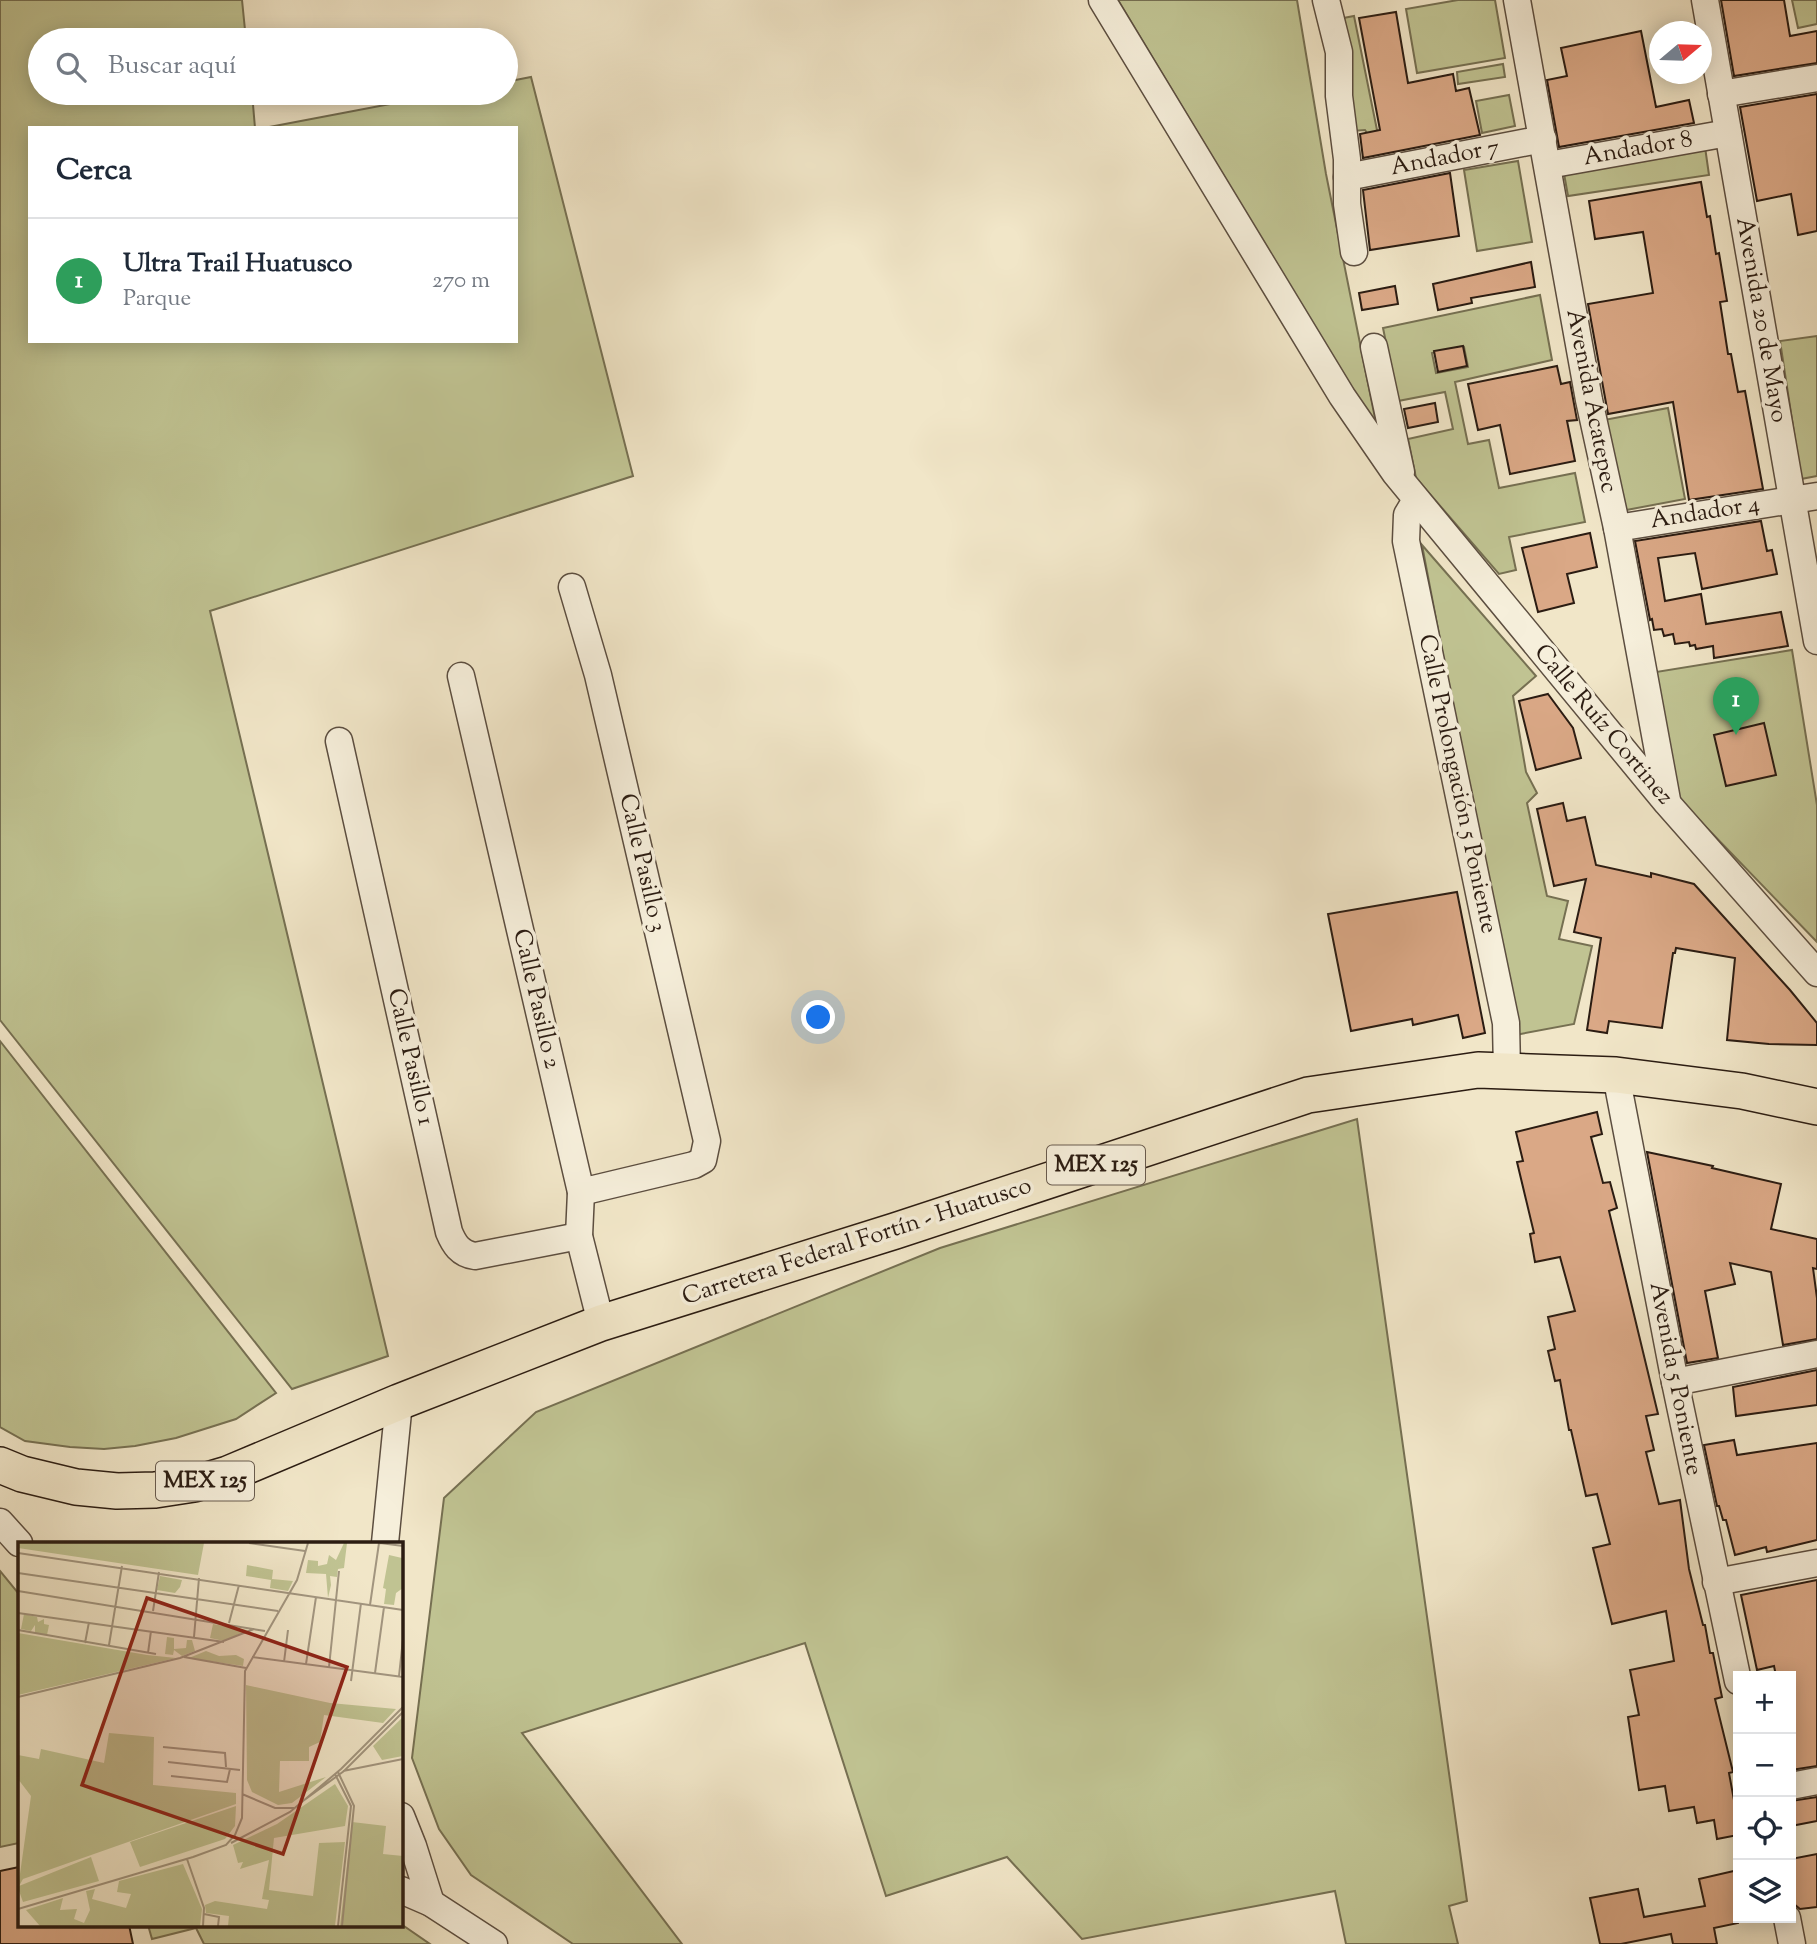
<!DOCTYPE html>
<html lang="es">
<meta charset="utf-8">
<style>
:root{--surface:#fff;--page:#f6f6f7;--text:#1f2937;--muted:#747a83;--line:#e0e1e3;--accent:#1a73e8}
body{margin:0;font-family:"Sorts Mill Goudy",serif;background:var(--page);color:var(--text)}
.controls{position:absolute;right:21px;bottom:21px;display:grid;overflow:hidden;border-radius:0px;box-shadow:0 4px 18px #0003}
.controls button{width:63px;height:63px;display:grid;place-items:center;padding:0;border:0;border-bottom:2px solid var(--line);background:var(--surface);color:var(--text);font:35px sans-serif}
.compass{position:absolute;left:1649px;top:21px;width:63px;height:63px;border-radius:50%;background:var(--surface);box-shadow:0 4px 18px #0003;rotate:71deg}
.you{position:absolute;left:819px;top:1018px;width:24px;height:24px;margin:-18px;border:5px solid #fff;border-radius:50%;background:#1a73e8;box-shadow:0 0 0 10px #1a73e833}
.badge{display:grid;place-items:center;width:46px;height:46px;border-radius:50%;background:var(--accent);color:#fff;font-size:23px;font-weight:700}
.pin{position:absolute;translate:-50% -58px;filter:drop-shadow(0 2px 4px #0008)}
.pin::after{content:'';position:absolute;top:37px;width:24px;height:21px;background:inherit;clip-path:polygon(0 0,100% 0,50% 100%)}
.list{margin:0;padding:0;list-style:none}
h2{display:flex;justify-content:space-between;align-items:center;height:91px;margin:0;padding:0 28px;font-size:30px}
h2 small{font-size:23px;font-weight:400;color:var(--muted)}
.list li{display:grid;grid-template-columns:46px 1fr auto;gap:21px;align-items:center;box-sizing:border-box;height:126px;padding:0 28px;border-top:2px solid var(--line)}
.list b{display:block;font-size:26px;white-space:nowrap}
.list p{margin:0;font-size:23px;white-space:nowrap;color:var(--muted)}
.list em{font-size:23px;font-style:normal;color:var(--muted)}
.icon{flex:none;width:38px;height:38px;fill:none;stroke:currentColor;stroke-width:2;stroke-linecap:round;stroke-linejoin:round}
.map{position:relative;flex:none;width:1817px;height:1944px;overflow:hidden}
.search{position:absolute;background:var(--surface);box-shadow:0 4px 18px #0003;left:28px;top:28px;width:490px;height:77px;display:flex;align-items:center;gap:18px;box-sizing:border-box;padding:0 24px;border-radius:38px;color:var(--muted);font-size:26px}
.panel{position:absolute;background:var(--surface);box-shadow:0 4px 18px #0003;left:28px;top:126px;width:490px;height:217px;border-radius:0px}
.map>svg:first-child{display:block}
</style>
<div class="map">
<svg width="1817" height="1944" viewBox="0 0 1817 1944">
<rect width="100%" height="100%" fill="#f1e6c8"/>
<filter id="stains"><feTurbulence type="fractalNoise" baseFrequency=".00286" numOctaves="4"/><feColorMatrix values="0 0 0 0 .2 0 0 0 0 .09 0 0 0 0 .02 0 0 0 .5 -.17"/></filter>
<radialGradient id="worn" r=".72"><stop offset=".6" stop-color="#630" stop-opacity="0"/><stop offset="1" stop-color="#630" stop-opacity=".3"/></radialGradient>
<!-- green -->
<g fill="#c0c392" stroke="#767052" stroke-width="2" fill-rule="evenodd">
<path d="M 0,0 L 242,0 L 246,40 L 40,40 L 40,93 L 252,93 L 255,128 L 30,128 L 30,341 L 516,341 L 516,128 L 264,128 L 448,93 L 506,93 L 506,82 L 531,77 L 633,476 L 210,611 L 388,1356 L 292,1389 L 0,1020 Z"/>
<path d="M 1118,0 L 1297,0 L 1326,174 L 1378,433 Z"/>
<path d="M 1458,0 L 1495,0 L 1505,58 L 1417,73 L 1406,9 Z"/>
<path d="M 1792,0 L 1817,0 L 1817,24 L 1798,28 Z"/>
<path d="M 1354,16 L 1378,135 L 1369,136 L 1365,130 L 1352,131 L 1338,19 Z"/>
<path d="M 1503,64 L 1505,77 L 1458,84 L 1457,72 Z"/>
<path d="M 1509,95 L 1515,126 L 1482,133 L 1476,101 Z"/>
<path d="M 1705,147 L 1709,175 L 1568,196 L 1563,168 Z"/>
<path d="M 1518,161 L 1532,242 L 1477,251 L 1464,170 Z"/>
<path d="M 1540,295 L 1552,360 L 1455,382 L 1468,444 L 1489,440 L 1499,488 L 1575,473 L 1585,522 L 1509,537 L 1516,570 L 1499,574 L 1416,478 L 1408,439 L 1453,429 L 1445,392 L 1398,401 L 1383,328 ZM 1464,347 L 1468,367 L 1436,373 L 1432,353 Z"/>
<path d="M 1817,336 L 1817,476 L 1801,479 L 1780,341 Z"/>
<path d="M 1668,408 L 1685,499 L 1621,511 L 1604,420 Z"/>
<path d="M 1422,545 L 1536,676 L 1513,696 L 1526,772 L 1537,793 L 1527,803 L 1547,896 L 1568,901 L 1559,939 L 1592,946 L 1574,1024 L 1515,1035 Z"/>
<path d="M 1792,650 L 1817,805 L 1817,942 L 1677,797 L 1656,672 Z"/>
<path d="M 0,1041 L 276,1393 L 236,1419 L 176,1438 L 135,1446 L 104,1449 L 70,1447 L 25,1441 L 0,1427 Z"/>
<path d="M 1357,1119 L 1467,1901 L 1449,1906 L 1458,1944 L 1346,1944 L 1335,1891 L 1082,1939 L 1007,1857 L 886,1896 L 805,1643 L 522,1733 L 682,1944 L 573,1944 L 471,1875 L 439,1829 L 412,1758 L 444,1498 L 536,1412 L 940,1248 Z"/>
<path d="M 0,1571 L 19,1594 L 19,1843 L 0,1847 Z"/>
<path d="M 401,1924 L 430,1944 L 204,1944 L 196,1928 L 152,1939 L 148,1925 Z"/>
</g>
<!-- building -->
<g fill="#daa886" stroke="#2b1c12" stroke-width="2">
<path d="M 1721,0 L 1784,0 L 1790,36 L 1817,31 L 1817,63 L 1734,76 Z"/>
<path d="M 1396,12 L 1408,83 L 1453,74 L 1456,91 L 1469,88 L 1480,135 L 1363,158 L 1360,134 L 1380,130 L 1359,18 Z"/>
<path d="M 1641,31 L 1656,107 L 1689,100 L 1694,123 L 1559,147 L 1547,80 L 1567,76 L 1561,48 Z"/>
<path d="M 1817,94 L 1817,231 L 1798,235 L 1791,194 L 1757,201 L 1740,107 Z"/>
<path d="M 1450,173 L 1459,236 L 1370,250 L 1363,190 Z"/>
<path d="M 1701,182 L 1707,217 L 1710,216 L 1716,254 L 1719,253 L 1727,301 L 1720,302 L 1728,354 L 1731,354 L 1738,392 L 1745,391 L 1763,489 L 1689,500 L 1673,402 L 1608,414 L 1588,304 L 1653,293 L 1643,232 L 1595,239 L 1589,201 Z"/>
<path d="M 1531,262 L 1535,287 L 1471,298 L 1472,303 L 1438,310 L 1433,284 Z"/>
<path d="M 1395,286 L 1398,304 L 1362,310 L 1359,293 Z"/>
<path d="M 1463,346 L 1467,366 L 1438,372 L 1434,351 Z"/>
<path d="M 1557,366 L 1561,384 L 1570,382 L 1577,420 L 1567,421 L 1575,461 L 1510,474 L 1500,425 L 1478,430 L 1468,384 Z"/>
<path d="M 1435,403 L 1438,422 L 1408,428 L 1404,409 Z"/>
<path d="M 1761,521 L 1767,551 L 1772,550 L 1777,574 L 1702,589 L 1695,553 L 1658,558 L 1665,601 L 1701,594 L 1706,624 L 1781,612 L 1788,646 L 1714,658 L 1713,646 L 1696,649 L 1695,645 L 1690,646 L 1689,642 L 1675,644 L 1673,634 L 1664,636 L 1662,629 L 1654,630 L 1652,619 L 1650,620 L 1635,541 Z"/>
<path d="M 1590,533 L 1597,567 L 1567,574 L 1574,603 L 1538,612 L 1522,548 Z"/>
<path d="M 1548,694 L 1573,728 L 1581,758 L 1536,770 L 1519,701 Z"/>
<path d="M 1764,723 L 1776,775 L 1726,786 L 1714,735 Z"/>
<path d="M 1563,803 L 1567,821 L 1585,817 L 1596,865 L 1651,877 L 1651,873 L 1694,884 L 1790,990 L 1817,1023 L 1817,1045 L 1769,1044 L 1727,1040 L 1735,958 L 1676,948 L 1675,953 L 1673,953 L 1662,1028 L 1609,1021 L 1607,1033 L 1587,1030 L 1601,938 L 1574,932 L 1586,879 L 1554,886 L 1537,809 Z"/>
<path d="M 1457,892 L 1485,1033 L 1463,1038 L 1458,1015 L 1413,1025 L 1412,1019 L 1351,1031 L 1328,914 Z"/>
<path d="M 1597,1112 L 1602,1134 L 1591,1137 L 1603,1183 L 1610,1182 L 1617,1208 L 1609,1211 L 1658,1414 L 1646,1416 L 1654,1450 L 1646,1452 L 1659,1504 L 1680,1500 L 1689,1569 L 1703,1625 L 1705,1625 L 1710,1653 L 1713,1653 L 1722,1697 L 1715,1699 L 1733,1772 L 1729,1773 L 1738,1822 L 1738,1835 L 1717,1839 L 1714,1820 L 1697,1823 L 1694,1807 L 1669,1811 L 1665,1786 L 1639,1790 L 1628,1717 L 1639,1715 L 1630,1670 L 1674,1661 L 1666,1611 L 1612,1624 L 1593,1548 L 1610,1544 L 1597,1494 L 1586,1496 L 1571,1430 L 1569,1430 L 1560,1380 L 1555,1381 L 1548,1351 L 1555,1349 L 1548,1317 L 1575,1311 L 1560,1257 L 1535,1262 L 1530,1234 L 1534,1233 L 1517,1162 L 1523,1161 L 1516,1132 Z"/>
<path d="M 1647,1152 L 1713,1166 L 1712,1168 L 1781,1184 L 1771,1229 L 1817,1239 L 1817,1269 L 1813,1268 L 1817,1298 L 1817,1339 L 1783,1345 L 1771,1272 L 1730,1263 L 1735,1284 L 1705,1291 L 1718,1358 L 1687,1363 Z"/>
<path d="M 1817,1370 L 1817,1405 L 1736,1416 L 1733,1387 Z"/>
<path d="M 1734,1440 L 1737,1455 L 1817,1443 L 1817,1540 L 1767,1552 L 1766,1547 L 1735,1555 L 1726,1520 L 1723,1520 L 1719,1506 L 1717,1506 L 1704,1445 Z"/>
<path d="M 1817,1580 L 1817,1766 L 1791,1770 L 1791,1676 L 1776,1676 L 1774,1666 L 1757,1670 L 1741,1595 Z"/>
<path d="M 1817,1797 L 1817,1821 L 1791,1826 L 1791,1801 Z"/>
<path d="M 1817,1854 L 1817,1907 L 1800,1909 L 1794,1904 L 1791,1859 Z"/>
<path d="M 19,1867 L 19,1925 L 129,1925 L 133,1944 L 0,1944 L 0,1871 Z"/>
<path d="M 1738,1870 L 1738,1923 L 1714,1928 L 1717,1944 L 1673,1944 L 1671,1934 L 1621,1944 L 1600,1944 L 1590,1898 L 1638,1889 L 1644,1917 L 1705,1906 L 1699,1879 Z"/>
</g>
<g fill="none" stroke-linecap="round" stroke-linejoin="round">
<!-- minor casing -->
<g stroke="#5c4e40" stroke-width="29">
<g id="minor">
<path d="M 1102,0 L 1342,396 L 1395,473 L 1667,803 L 1817,973"/>
<path d="M 1326,0 L 1339,52 L 1339,96 L 1347,159 L 1347,204 L 1354,252"/>
<path d="M 1517,0 L 1589,400 L 1617,528 L 1667,800"/>
<path d="M 1705,0 L 1817,641"/>
<path d="M 1721,94 L 1817,78"/>
<path d="M 1548,165 L 1728,133"/>
<path d="M 1347,177 L 1543,139"/>
<path d="M 1374,347 L 1401,472"/>
<path d="M 1416,500 L 1407,515 L 1406,541 L 1506,1023 L 1507,1071"/>
<path d="M 1617,528 L 1817,496"/>
<path d="M 572,587 L 598,675 L 707,1141 L 703,1160 L 694,1165 L 581,1192"/>
<path d="M 461,676 L 581,1192 L 579,1236 L 601,1323"/>
<path d="M 339,741 L 449,1232 C 454,1244 460,1254 475,1256 L 579,1236"/>
<path d="M 1616,1075 L 1675,1382 L 1738,1681"/>
<path d="M 1675,1382 L 1817,1354"/>
<path d="M 0,1522 L 19,1543"/>
<path d="M 385,1543 L 399,1402"/>
<path d="M 1716,1582 L 1817,1563"/>
<path d="M 1791,1786 L 1817,1781"/>
<path d="M 401,1816 L 413,1846 L 431,1903"/>
<path d="M 401,1890 L 431,1903 L 494,1944"/>
<path d="M 1787,1918 L 1792,1944"/>
</g>
</g>
<!-- major casing -->
<g stroke="#2b1c12" stroke-width="38">
<path id="major" d="M 0,1465 L 22,1474 L 76,1487 L 117,1491 L 155,1490 L 194,1484 L 228,1474 L 399,1402 L 601,1323 L 895,1231 L 1308,1095 L 1478,1070 L 1616,1075 L 1742,1091 L 1817,1107"/>
</g>
<!-- minor -->
<use href="#minor" stroke="#f6efdb" stroke-width="26"/>
<!-- major -->
<use href="#major" stroke="#f1e6c8" stroke-width="35"/>
</g>
<g text-anchor="middle" dominant-baseline="central" stroke-width="7" stroke-linejoin="round" paint-order="stroke">
<!-- shield labels -->
<g fill="#f6efdb" stroke="#685b4e" stroke-width="2">
<rect x="1047" y="1145.5" width="98" height="39" rx="5"/>
<rect x="156" y="1461.5" width="98" height="39" rx="5"/>
</g>
<g font-size="23" font-weight="bold" fill="#2b1c12">
<text x="1096" y="1165">MEX 125</text>
<text x="205" y="1481">MEX 125</text>
</g>
<!-- street labels -->
<g font-size="24" fill="#2b1c12" stroke="#f6efdb">
<text transform="translate(1638 149) rotate(-10)">Andador 8</text>
<text transform="translate(1445 158) rotate(-11)">Andador 7</text>
<text transform="translate(1761 320) rotate(80)">Avenida 20 de Mayo</text>
<text transform="translate(1591 401) rotate(79)">Avenida Acatepec</text>
<text transform="translate(1705 513) rotate(-9)">Andador 4</text>
<text transform="translate(1603 725) rotate(50)">Calle Ruíz Cortinez</text>
<text transform="translate(1457 784) rotate(78)">Calle Prolongación 5 Poniente</text>
<text transform="translate(642 863) rotate(77)">Calle Pasillo 3</text>
<text transform="translate(536 999) rotate(77)">Calle Pasillo 2</text>
<text transform="translate(410 1057) rotate(77)">Calle Pasillo 1</text>
<text transform="translate(857 1242) rotate(-18)">Carretera Federal Fortín - Huatusco</text>
<text transform="translate(1675 1379) rotate(79)">Avenida 5 Poniente</text>
</g>
</g>
<!-- overview -->
<g transform="translate(18 1542)">
<rect width="385" height="385" fill="#f1e6c8"/>
<path d="M 0,1 L 186,1 L 180,33 L 0,6 ZM 326,1 L 329,1 L 326,26 L 320,27 L 319,35 L 312,34 L 313,43 L 310,56 L 308,32 L 288,31 L 290,18 L 300,19 L 300,24 L 309,22 L 311,13 L 318,18 ZM 371,13 L 384,16 L 384,20 L 385,46 L 378,51 L 376,63 L 366,62 L 368,47 L 365,46 ZM 229,23 L 255,28 L 254,37 L 275,39 L 270,49 L 252,46 L 253,38 L 228,34 ZM 142,34 L 164,38 L 162,45 L 157,51 L 139,48 ZM 6,72 L 19,75 L 20,80 L 26,77 L 26,82 L 31,83 L 29,93 L 17,91 L 17,83 L 13,89 L 3,87 ZM 195,82 L 230,88 L 206,99 L 192,96 ZM 0,91 L 129,113 L 158,116 L 0,153 ZM 149,95 L 156,96 L 156,107 L 168,106 L 169,98 L 174,98 L 177,109 L 164,114 L 156,108 L 155,113 L 147,112 ZM 188,109 L 201,114 L 218,113 L 226,117 L 225,124 L 171,116 ZM 228,143 L 312,161 L 378,167 L 365,181 L 306,173 L 302,200 L 291,205 L 291,219 L 262,219 L 261,250 L 308,235 L 274,261 L 260,263 L 234,250 L 229,238 ZM 385,175 L 385,214 L 364,218 L 355,204 ZM 91,191 L 136,195 L 135,243 L 218,251 L 218,262 L 5,337 L 1,344 L 73,315 L 81,339 L 5,360 L 0,346 L 13,254 L 0,237 L 0,213 L 21,217 L 23,207 L 86,221 ZM 317,242 L 330,264 L 327,284 L 256,296 L 251,348 L 295,354 L 301,301 L 327,300 L 317,384 L 210,384 L 211,374 L 188,371 L 187,363 L 197,359 L 249,367 L 251,358 L 244,357 L 251,318 L 222,327 L 225,320 L 220,321 L 215,303 L 259,282 ZM 218,264 L 217,284 L 207,297 L 122,325 L 112,300 ZM 334,280 L 368,284 L 365,312 L 385,314 L 385,384 L 322,384 ZM 165,322 L 184,367 L 182,384 L 22,384 L 8,368 L 45,356 L 42,368 L 59,367 L 56,377 L 66,381 L 72,368 L 68,349 L 77,347 L 74,357 L 108,366 L 113,352 L 99,350 L 101,339 Z" fill="#c0c392"/>
<path fill="none" stroke="#a2957f" stroke-width="2" d="M 231,1 L 287,9M 362,1 L 385,4M 0,11 L 385,68M 0,31 L 260,69M 0,49 L 247,89M 352,63 L 361,1M 135,69 L 141,30M 0,71 L 206,100M 211,81 L 221,43M 0,88 L 138,112M 176,95 L 181,36M 67,101 L 71,80M 91,103 L 104,24M 130,111 L 133,89M 166,115 L 228,126M 234,115 L 385,135M 266,120 L 270,88M 288,122 L 298,55M 311,125 L 321,29M 357,131 L 366,65M 381,134 L 385,97M 333,139 L 343,61M 0,155 L 162,116 L 236,87M 145,205 L 207,211 L 208,225M 150,220 L 222,228M 325,229 L 385,217M 320,230 L 336,264 L 324,384M 317,232 L 333,264 L 320,384M 153,234 L 209,240 L 212,227M 224,252 L 257,266 L 276,266M 285,259 L 326,229 L 385,170M 213,301 L 272,270 L 323,227 L 385,165M 169,317 L 186,366 L 185,384M 0,367 L 175,315 L 208,303 L 217,293 L 224,276 L 227,129 L 279,38 L 290,1M 186,372 L 201,375 L 200,384"/>
<path fill="#8f2418" fill-opacity="0.15" stroke="#8f2418" stroke-width="3.5" d="M 129,56 L 329,125 L 265,312 L 64,243 Z"/>
<rect width="385" height="385" fill="none" stroke="#2b1c12" stroke-width="3.5"/>
</g>
<rect width="100%" height="100%" filter="url(#stains)"/>
<rect width="100%" height="100%" fill="url(#worn)"/>
</svg>
<div class="controls">
<button>+</button>
<button>−</button>
<button><svg class="icon" aria-label="locate" viewBox="0 0 24 24"><circle cx="12" cy="12" r="6"/><path d="M12 2v4M12 18v4M2 12h4M18 12h4"/></svg></button>
<button><svg class="icon" aria-label="layers" viewBox="0 0 24 24"><path d="M12 4l9 5-9 5-9-5zM3 14l9 5 9-5"/></svg></button>
</div>
<svg class="compass" viewBox="-18 -18 36 36"><path d="M0-13l5 13h-10z" fill="#e53935"/><path d="M0 13l5-13h-10z" fill="#747a83"/></svg>
<div class="you"></div>
<div class="pin badge" style="left:1736px;top:735px;background:#2e9e5b">1</div>
<div class="search"><svg class="icon" aria-label="search" viewBox="0 0 24 24"><circle cx="10" cy="10" r="6"/><path d="M15 15l6 6"/></svg>Buscar aquí</div>
<section class="panel">
<h2>Cerca<small></small></h2>
<ul class="list">
<li><span class="badge" style="background:#2e9e5b">1</span><div><b>Ultra Trail Huatusco</b><p>Parque</p></div><em>270 m</em></li>
</ul>
</section>
</div>
